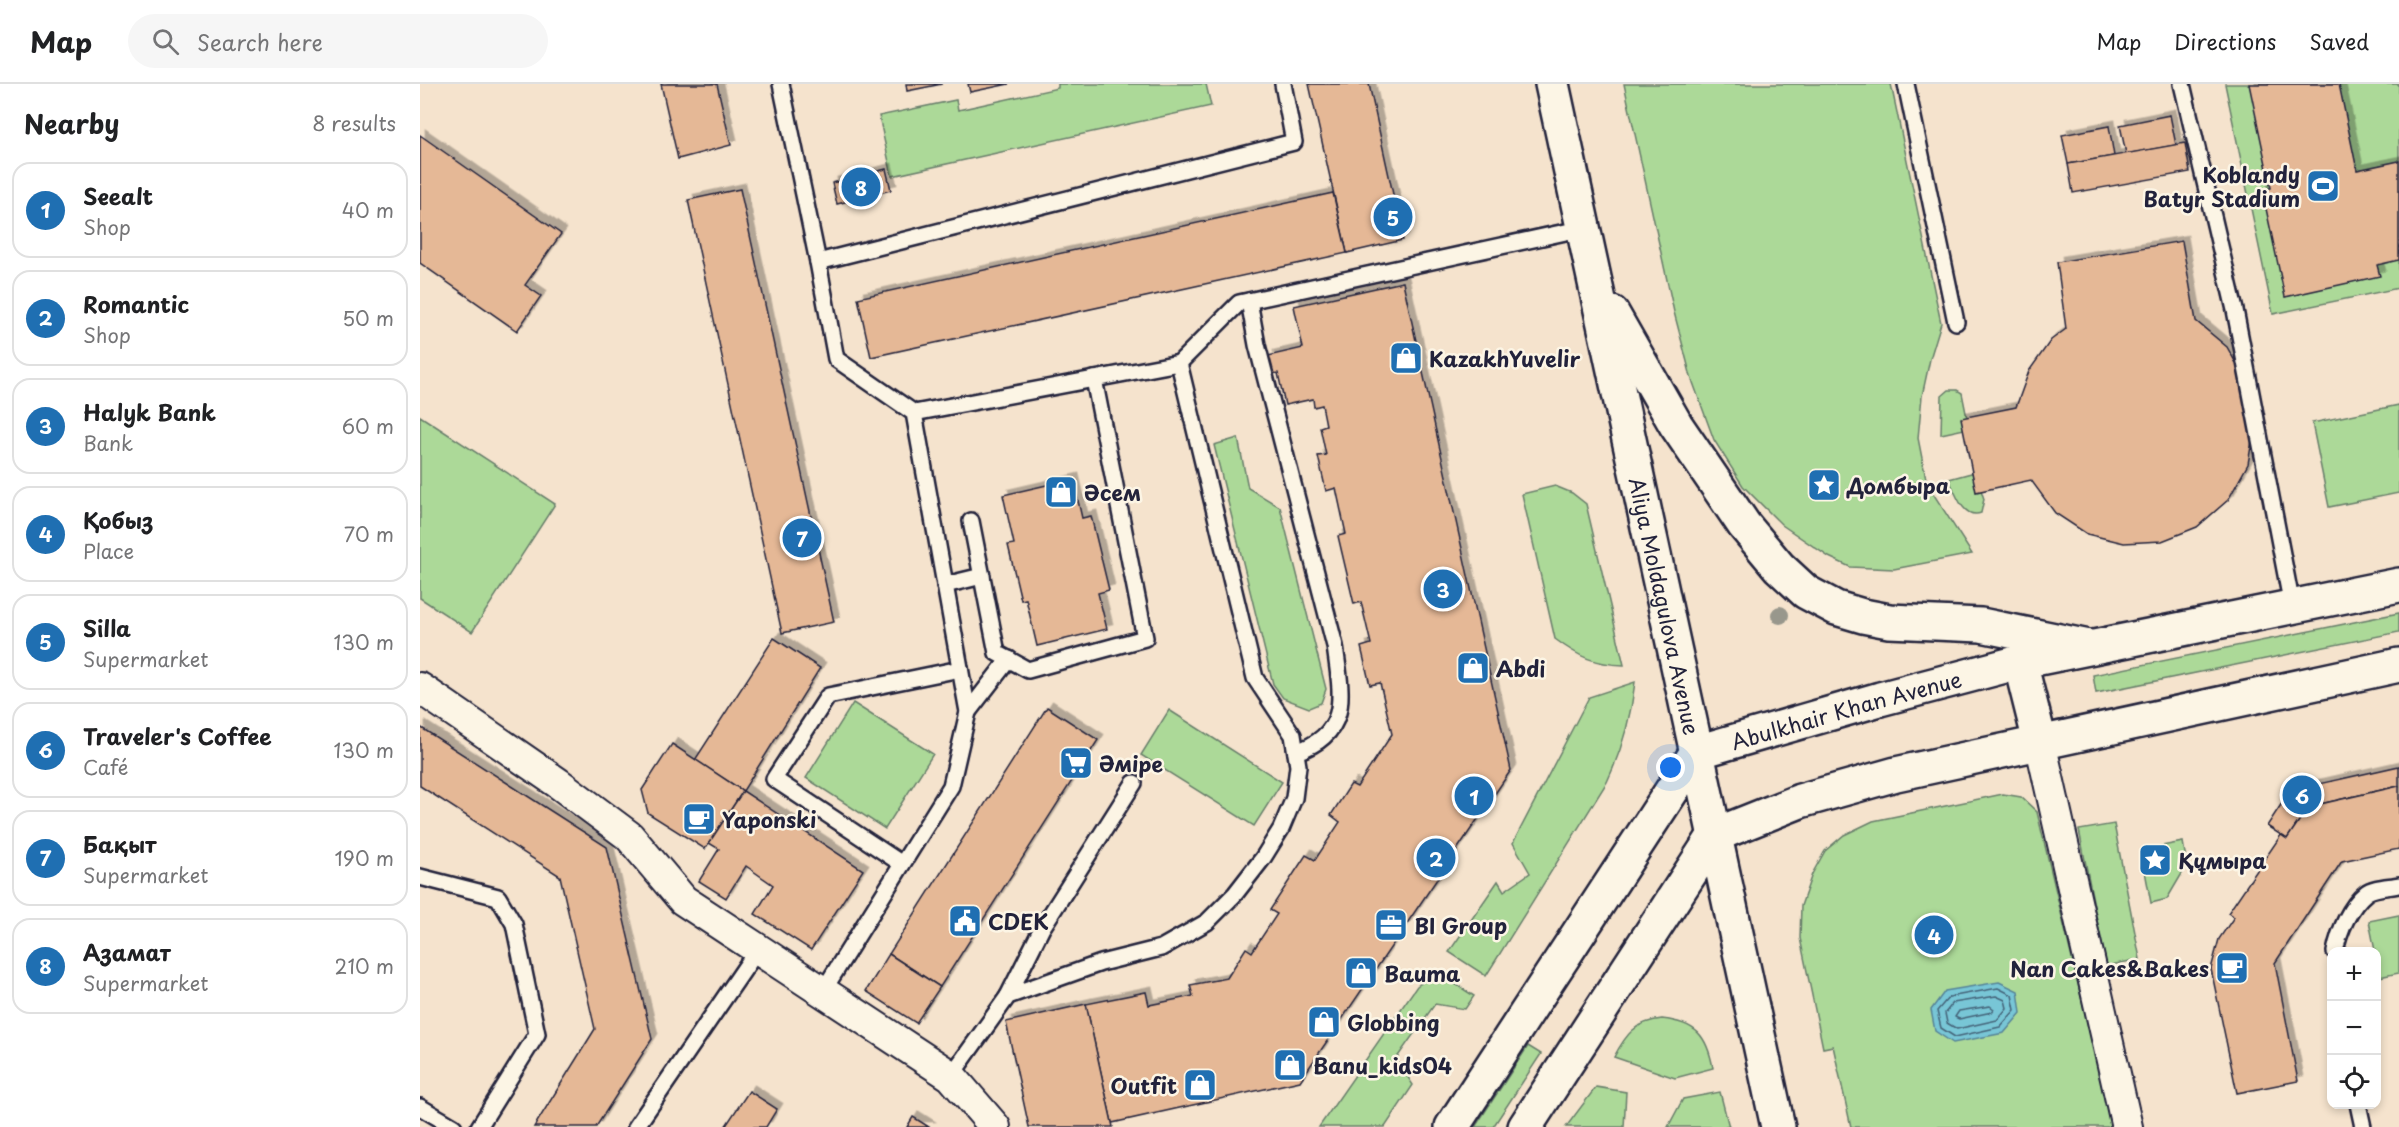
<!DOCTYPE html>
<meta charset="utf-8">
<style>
:root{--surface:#fff;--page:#f6f6f6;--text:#202124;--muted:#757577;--line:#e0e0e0;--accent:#1f6fb2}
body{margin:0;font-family:"Playpen Sans",sans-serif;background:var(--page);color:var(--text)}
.controls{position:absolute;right:18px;bottom:18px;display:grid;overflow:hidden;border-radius:12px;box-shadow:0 3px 9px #0003}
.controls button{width:54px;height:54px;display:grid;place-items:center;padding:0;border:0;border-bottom:2px solid var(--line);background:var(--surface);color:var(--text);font:30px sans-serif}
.you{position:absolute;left:1251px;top:684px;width:21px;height:21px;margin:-15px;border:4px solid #fff;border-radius:50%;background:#1a73e8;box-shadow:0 0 0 9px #1a73e833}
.badge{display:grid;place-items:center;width:39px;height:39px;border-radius:50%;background:var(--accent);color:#fff;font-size:20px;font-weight:700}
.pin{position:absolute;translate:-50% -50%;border:3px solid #fff;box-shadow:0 2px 6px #0006}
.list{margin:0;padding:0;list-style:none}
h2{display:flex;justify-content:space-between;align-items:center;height:78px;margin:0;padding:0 24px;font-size:26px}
h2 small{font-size:20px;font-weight:400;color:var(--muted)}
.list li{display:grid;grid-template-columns:39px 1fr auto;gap:18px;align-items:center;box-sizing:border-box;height:96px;margin:0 12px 12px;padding:0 12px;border:2px solid var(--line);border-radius:18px}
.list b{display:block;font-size:22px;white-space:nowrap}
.list p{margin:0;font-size:20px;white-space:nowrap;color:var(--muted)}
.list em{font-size:20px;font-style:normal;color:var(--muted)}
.icon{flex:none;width:33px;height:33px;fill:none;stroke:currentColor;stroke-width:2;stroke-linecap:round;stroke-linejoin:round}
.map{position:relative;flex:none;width:1979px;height:1043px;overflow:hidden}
header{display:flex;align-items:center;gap:36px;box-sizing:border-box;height:84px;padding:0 30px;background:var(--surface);border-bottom:2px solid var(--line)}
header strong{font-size:28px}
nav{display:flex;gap:33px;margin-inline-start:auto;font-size:21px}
.search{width:420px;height:54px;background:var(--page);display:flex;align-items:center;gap:15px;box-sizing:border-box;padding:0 21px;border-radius:33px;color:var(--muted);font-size:22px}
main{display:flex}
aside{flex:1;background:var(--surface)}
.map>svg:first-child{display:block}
</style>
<header>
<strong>Map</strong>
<div class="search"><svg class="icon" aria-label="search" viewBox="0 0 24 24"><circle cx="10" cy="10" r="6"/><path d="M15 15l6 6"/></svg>Search here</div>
<nav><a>Map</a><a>Directions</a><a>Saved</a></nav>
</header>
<main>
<aside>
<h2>Nearby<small>8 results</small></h2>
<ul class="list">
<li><span class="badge">1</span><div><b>Seealt</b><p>Shop</p></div><em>40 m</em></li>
<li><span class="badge">2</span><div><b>Romantic</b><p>Shop</p></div><em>50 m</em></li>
<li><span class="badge">3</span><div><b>Halyk Bank</b><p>Bank</p></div><em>60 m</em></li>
<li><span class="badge">4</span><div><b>Қобыз</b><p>Place</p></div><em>70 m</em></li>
<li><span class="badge">5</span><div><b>Silla</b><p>Supermarket</p></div><em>130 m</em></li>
<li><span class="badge">6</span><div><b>Traveler's Coffee</b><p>Café</p></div><em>130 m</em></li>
<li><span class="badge">7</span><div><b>Бақыт</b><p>Supermarket</p></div><em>190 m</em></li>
<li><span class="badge">8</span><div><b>Азамат</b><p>Supermarket</p></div><em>210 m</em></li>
</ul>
</aside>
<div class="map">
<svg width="1979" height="1043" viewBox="0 0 1979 1043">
<defs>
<filter id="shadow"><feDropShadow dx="5.5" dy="-5.5" stdDeviation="0" flood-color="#0004"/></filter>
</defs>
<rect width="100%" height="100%" fill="#f5e3cd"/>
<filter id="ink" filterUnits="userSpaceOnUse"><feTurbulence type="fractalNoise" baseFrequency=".0167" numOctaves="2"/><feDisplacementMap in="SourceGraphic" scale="12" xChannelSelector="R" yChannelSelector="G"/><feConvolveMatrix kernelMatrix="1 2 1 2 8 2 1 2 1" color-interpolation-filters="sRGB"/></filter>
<g filter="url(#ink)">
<!-- green -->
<g fill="#acd998" stroke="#677e6a" stroke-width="1.5">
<path d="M 638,0 L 786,0 L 791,22 L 472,92 L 459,32 L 536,16 L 538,26 L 638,4 Z"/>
<path d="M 1204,0 L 1471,0 L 1521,239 L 1510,275 L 1502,312 L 1498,354 L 1507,400 L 1552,470 L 1474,485 L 1430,483 L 1409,473 L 1362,441 L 1323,402 L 1294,356 L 1271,293 L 1254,228 Z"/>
<path d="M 1805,0 L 1979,0 L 1979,204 L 1853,230 Z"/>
<path d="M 1529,306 L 1537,306 L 1542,309 L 1549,344 L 1521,350 L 1522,312 Z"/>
<path d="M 1979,321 L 1979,409 L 1909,423 L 1892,339 Z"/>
<path d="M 0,332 L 135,420 L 52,548 L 0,514 Z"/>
<path d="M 818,354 L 828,404 L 860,423 L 906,605 L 901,619 L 889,624 L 863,614 L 853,600 L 794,361 Z"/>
<path d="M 1555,388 L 1564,415 L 1561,429 C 1543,436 1535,408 1529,395 Z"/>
<path d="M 1135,402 L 1152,409 L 1166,420 L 1204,581 C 1174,580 1159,573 1135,555 L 1102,410 Z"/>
<path d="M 1979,529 L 1979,548 L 1676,609 L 1673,591 Z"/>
<path d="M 1215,598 C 1211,633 1202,666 1187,698 L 1066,892 L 1029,868 L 1078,797 L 1084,807 L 1110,789 L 1093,759 L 1169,613 Z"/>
<path d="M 433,619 L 513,670 L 465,745 L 386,694 Z"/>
<path d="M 749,626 L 862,698 L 834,742 L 721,671 Z"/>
<path d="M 1583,710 L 1601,713 L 1617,728 L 1692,1043 L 1431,1043 L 1413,962 L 1403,964 L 1380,854 L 1381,822 L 1392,790 L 1405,767 L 1424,751 L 1453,737 Z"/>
<path d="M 1694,740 L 1720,875 L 1686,882 L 1659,746 Z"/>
<path d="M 1763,758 L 1767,781 L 1747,815 L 1731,819 L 1721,766 Z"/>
<path d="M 1979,831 L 1979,889 L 1959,893 L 1956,868 L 1955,867 L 1949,837 Z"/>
<path d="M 1023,892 L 1054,912 L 1045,925 L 1015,920 L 976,975 L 993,1001 L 965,1043 L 899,1043 L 997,902 L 1010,893 Z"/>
<path d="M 1242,935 C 1276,939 1287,951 1293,984 L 1255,994 L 1194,973 C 1206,950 1215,938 1242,935 Z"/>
<path d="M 1108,962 L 1121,970 L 1073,1043 L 1055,1043 Z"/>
<path d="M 1176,1003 L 1206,1008 L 1204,1043 L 1146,1043 Z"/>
<path d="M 1300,1008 L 1309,1043 L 1248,1043 L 1263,1015 Z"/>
</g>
<!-- water -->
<path fill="#78c6d6" stroke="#568498" stroke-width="1.5" d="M 1579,898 L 1598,907 L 1601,929 L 1584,949 L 1533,959 L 1515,947 L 1511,926 L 1525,907 Z"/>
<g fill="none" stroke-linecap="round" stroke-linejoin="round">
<!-- shore -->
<g stroke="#446479" stroke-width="1.5">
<path d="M 1578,904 L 1592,911 L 1595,926 L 1580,943 L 1535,953 L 1521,944 L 1517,927 L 1529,913 Z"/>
<path d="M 1576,912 L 1585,916 L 1587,924 L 1577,936 L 1537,945 L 1527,939 L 1525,929 L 1533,919 Z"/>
<path d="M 1570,922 L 1574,925 L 1572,928 L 1539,935 L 1535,933 L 1539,927 Z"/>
</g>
</g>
<!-- building -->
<g fill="#e5b896" stroke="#22223b" stroke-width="1.5" filter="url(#shadow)">
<path d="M 241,0 L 297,0 L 311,61 L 258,75 Z"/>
<path d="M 486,0 L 522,0 L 487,7 Z"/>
<path d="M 548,0 L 589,0 L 550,8 Z"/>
<path d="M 889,0 L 949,0 L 983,156 L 927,169 Z"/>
<path d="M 1829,0 L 1919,0 L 1937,86 L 1979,77 L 1979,176 L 1957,181 L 1960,192 L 1865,213 L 1842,106 L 1851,104 Z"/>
<path d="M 1750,31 L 1756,61 L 1706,70 L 1700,41 Z"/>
<path d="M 1689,42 L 1694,72 L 1648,80 L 1642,51 Z"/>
<path d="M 0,51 L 141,150 L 105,201 L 121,212 L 97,247 L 0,179 Z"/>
<path d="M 1765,59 L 1770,88 L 1653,109 L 1648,80 Z"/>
<path d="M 466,85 L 471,106 L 417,120 L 412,99 Z"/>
<path d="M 320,105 L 414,538 L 362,549 L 268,116 Z"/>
<path d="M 913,109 L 927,169 L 451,273 L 438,214 Z"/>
<path d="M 1762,157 L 1776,237 L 1807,263 L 1827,299 L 1835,339 L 1828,380 L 1808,416 L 1777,443 L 1742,457 L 1704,459 L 1667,450 L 1635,429 L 1611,396 L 1556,408 L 1541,334 L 1596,323 L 1609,287 L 1631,256 L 1646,245 L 1637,178 Z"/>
<path d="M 983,198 L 1091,686 L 880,997 L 692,1039 L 666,920 L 726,908 L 729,921 L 773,912 L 770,901 L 807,894 L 826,864 L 832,868 L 857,830 L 850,826 L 886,771 L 895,776 L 920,738 L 911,731 L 931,700 L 937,703 L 972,650 L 960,599 L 950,601 L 941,563 L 951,560 L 941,518 L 934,520 L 918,452 L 926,450 L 916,404 L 906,407 L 898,372 L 906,371 L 900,343 L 906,341 L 902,321 L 894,323 L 893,315 L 865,321 L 858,289 L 852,290 L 848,272 L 883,264 L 874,222 Z"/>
<path d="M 653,395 L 662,434 L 671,432 L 689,506 L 678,509 L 687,545 L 617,562 L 606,515 L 601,516 L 588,461 L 594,460 L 583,411 Z"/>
<path d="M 354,554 L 400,584 L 323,707 L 275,676 Z"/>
<path d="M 627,623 L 678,656 L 520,903 L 469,870 Z"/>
<path d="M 0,643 L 187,763 L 232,955 L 176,1043 L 114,1043 L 175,945 L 140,792 L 0,702 Z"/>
<path d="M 252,660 L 323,707 L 285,765 L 228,729 L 222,706 Z"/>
<path d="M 1979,682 L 1979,702 L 1896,721 L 1883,731 L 1867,755 L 1847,742 L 1864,716 L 1877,705 Z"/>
<path d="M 1979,702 L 1979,765 L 1922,777 L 1855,879 L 1878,997 L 1817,1009 L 1791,885 L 1799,855 L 1814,833 L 1808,829 L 1861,751 L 1867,755 L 1883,731 L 1896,721 Z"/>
<path d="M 323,707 L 443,786 L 391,866 L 335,830 L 353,801 L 326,782 L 306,814 L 279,797 L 299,765 L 289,759 Z"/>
<path d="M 469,870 L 520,903 L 496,939 L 446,907 Z"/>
<path d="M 666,920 L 693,1043 L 609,1043 L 586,938 Z"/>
<path d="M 329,1007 L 357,1025 L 346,1043 L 305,1043 Z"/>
<path d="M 493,1033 L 509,1043 L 487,1043 Z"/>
</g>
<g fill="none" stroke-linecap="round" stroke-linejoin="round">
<!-- service casing -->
<g stroke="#22223b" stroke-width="20">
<g id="service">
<path d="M 361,0 L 398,178"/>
<path d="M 1486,0 L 1536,238"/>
<path d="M 1762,0 L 1815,226 L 1872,522"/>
<path d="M 829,217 L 837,261 L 915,562 C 921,609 932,649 876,668"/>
<path d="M 494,329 L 759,279 L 819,219 L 1164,144"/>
<path d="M 551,437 L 577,569 L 608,586 L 725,554 L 674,295"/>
<path d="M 525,501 L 562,492"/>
<path d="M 548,628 L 589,575"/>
<path d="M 482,780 L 354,695 L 408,612 L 540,585"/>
<path d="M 0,793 L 78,813 L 94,840 L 117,950 L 59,1043"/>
<path d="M 1915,868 C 1919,847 1930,822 1946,809 C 1953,803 1970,803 1979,801"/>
<path d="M 403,907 L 531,702 L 548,628 L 494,329 L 416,275 L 398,178 L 874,58 L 863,0"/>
<path d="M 588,912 L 622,844 L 714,699"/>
<path d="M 531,992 L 588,912 L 681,879 L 741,864 L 787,838 L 815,810 L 843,774 L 861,745 L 874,714 L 878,682 L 873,651 L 835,594 L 759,279"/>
<path d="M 1938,1020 L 1943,1043"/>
<path d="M 0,1023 L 34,1043"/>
<path d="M 216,1043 L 338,865"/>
</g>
</g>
<!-- minor casing -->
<g stroke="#22223b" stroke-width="34">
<g id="minor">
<path d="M 0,604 L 138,699 L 209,752 L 263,816 L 531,992 L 575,1043"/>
<path d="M 1620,658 L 1707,1043"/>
</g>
</g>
<!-- secondary casing -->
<g stroke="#22223b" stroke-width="38">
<g id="secondary">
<path d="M 1600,578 L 1620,658"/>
<path id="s1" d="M 1032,1043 L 1277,668 L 1460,615 L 1600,578 L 1979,501"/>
<path d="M 1105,1043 L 1295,751 L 1380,717 L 1476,690 L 1979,581"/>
</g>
</g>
<!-- primary casing -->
<g stroke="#22223b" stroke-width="38">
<g id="primary">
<path id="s2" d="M 1132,0 L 1358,1043"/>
<path d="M 1192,229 L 1256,341 L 1324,441 L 1359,483 L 1386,508 L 1416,524 L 1443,532 L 1469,537 L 1561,541 L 1669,563"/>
</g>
</g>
<!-- service -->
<use href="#service" stroke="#fcf5e5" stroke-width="15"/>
<!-- minor -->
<use href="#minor" stroke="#fcf5e5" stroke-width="30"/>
<!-- secondary -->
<use href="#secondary" stroke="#fcf5e5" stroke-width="33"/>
<!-- primary -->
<use href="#primary" stroke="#fcf5e5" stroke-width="33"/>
</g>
<!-- trees -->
<circle fill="#98978c" cx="1360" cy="531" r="9"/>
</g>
<!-- icons -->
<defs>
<g id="stadium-square" transform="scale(1.725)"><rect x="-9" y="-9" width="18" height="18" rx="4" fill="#1f6fb2" stroke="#fcf5e5"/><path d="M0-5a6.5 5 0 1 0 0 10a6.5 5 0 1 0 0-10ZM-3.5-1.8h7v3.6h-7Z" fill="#fff"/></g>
<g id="shop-square" transform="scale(1.725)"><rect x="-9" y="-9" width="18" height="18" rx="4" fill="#1f6fb2" stroke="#fcf5e5"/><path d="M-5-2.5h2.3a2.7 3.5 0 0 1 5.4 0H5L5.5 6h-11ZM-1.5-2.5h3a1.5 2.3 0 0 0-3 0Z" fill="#fff"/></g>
<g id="sight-square" transform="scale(1.725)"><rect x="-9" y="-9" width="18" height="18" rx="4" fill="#1f6fb2" stroke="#fcf5e5"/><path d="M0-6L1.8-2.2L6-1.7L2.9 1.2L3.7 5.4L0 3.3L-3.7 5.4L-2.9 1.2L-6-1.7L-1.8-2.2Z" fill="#fff"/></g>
<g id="supermarket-square" transform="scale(1.725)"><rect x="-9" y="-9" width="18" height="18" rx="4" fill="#1f6fb2" stroke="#fcf5e5"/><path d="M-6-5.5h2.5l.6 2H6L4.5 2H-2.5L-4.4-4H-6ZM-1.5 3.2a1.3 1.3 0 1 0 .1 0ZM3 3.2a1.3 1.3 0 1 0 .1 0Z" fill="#fff"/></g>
<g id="cafe-square" transform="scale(1.725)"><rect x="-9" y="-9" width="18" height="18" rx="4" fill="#1f6fb2" stroke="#fcf5e5"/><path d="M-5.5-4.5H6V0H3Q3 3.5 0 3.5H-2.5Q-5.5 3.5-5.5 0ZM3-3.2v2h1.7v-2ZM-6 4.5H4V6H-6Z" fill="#fff"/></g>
<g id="civic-square" transform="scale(1.725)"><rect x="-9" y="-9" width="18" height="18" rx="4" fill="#1f6fb2" stroke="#fcf5e5"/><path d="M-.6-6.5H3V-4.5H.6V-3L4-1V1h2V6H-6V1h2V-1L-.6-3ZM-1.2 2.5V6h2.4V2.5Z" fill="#fff"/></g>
<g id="office-square" transform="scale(1.725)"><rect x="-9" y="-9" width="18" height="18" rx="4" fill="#1f6fb2" stroke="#fcf5e5"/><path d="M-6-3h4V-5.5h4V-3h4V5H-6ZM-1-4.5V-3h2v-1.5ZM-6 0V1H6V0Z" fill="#fff"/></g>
</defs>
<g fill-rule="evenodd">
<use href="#stadium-square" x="1903" y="102"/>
<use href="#shop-square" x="986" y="274"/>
<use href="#sight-square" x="1404" y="401"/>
<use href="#shop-square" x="641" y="408"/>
<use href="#shop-square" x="1053" y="584"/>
<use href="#supermarket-square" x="656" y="679"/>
<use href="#cafe-square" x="279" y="735"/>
<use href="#sight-square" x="1735" y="776"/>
<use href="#civic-square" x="545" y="837"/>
<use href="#office-square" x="971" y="841"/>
<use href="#cafe-square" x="1812" y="884"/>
<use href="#shop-square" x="941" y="889"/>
<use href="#shop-square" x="904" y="938"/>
<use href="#shop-square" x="870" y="981"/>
<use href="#shop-square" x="780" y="1001"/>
</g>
<g text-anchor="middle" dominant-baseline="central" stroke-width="5" stroke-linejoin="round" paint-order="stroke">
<!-- poi labels -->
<g font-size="21" font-weight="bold" fill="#22223b" stroke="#fcf5e5" text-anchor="start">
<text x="1880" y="90" text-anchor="end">Koblandy<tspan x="1880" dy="24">Batyr Stadium</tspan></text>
<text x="1009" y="274">KazakhYuvelir</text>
<text x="1427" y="401">Домбыра</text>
<text x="664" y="408">Әсем</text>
<text x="1076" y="584">Abdi</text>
<text x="679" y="679">Әміре</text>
<text x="302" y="735">Yaponski</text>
<text x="1758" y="776">Құмыра</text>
<text x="568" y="837">CDEK</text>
<text x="994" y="841">BI Group</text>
<text x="1789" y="884" text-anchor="end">Nan Cakes&amp;Bakes</text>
<text x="964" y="889">Bauma</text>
<text x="927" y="938">Globbing</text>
<text x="893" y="981">Banu_kids04</text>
<text x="757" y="1001" text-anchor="end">Outfit</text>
</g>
<!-- street labels -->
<g font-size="21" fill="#22223b" stroke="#fcf5e5">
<text stroke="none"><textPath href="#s2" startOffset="534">Aliya Moldagulova Avenue</textPath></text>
<text stroke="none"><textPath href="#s1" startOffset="603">Abulkhair Khan Avenue</textPath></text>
</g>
</g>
</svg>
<div class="controls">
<button>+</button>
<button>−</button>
<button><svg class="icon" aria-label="locate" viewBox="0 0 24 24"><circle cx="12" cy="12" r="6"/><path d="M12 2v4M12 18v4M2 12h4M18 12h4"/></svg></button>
</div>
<div class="you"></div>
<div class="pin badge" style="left:1054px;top:712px">1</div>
<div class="pin badge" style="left:1016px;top:774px">2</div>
<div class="pin badge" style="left:1023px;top:505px">3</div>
<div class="pin badge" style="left:1514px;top:851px">4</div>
<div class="pin badge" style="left:973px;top:133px">5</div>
<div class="pin badge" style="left:1882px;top:711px">6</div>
<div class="pin badge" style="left:382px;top:454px">7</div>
<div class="pin badge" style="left:441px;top:103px">8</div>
</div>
</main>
